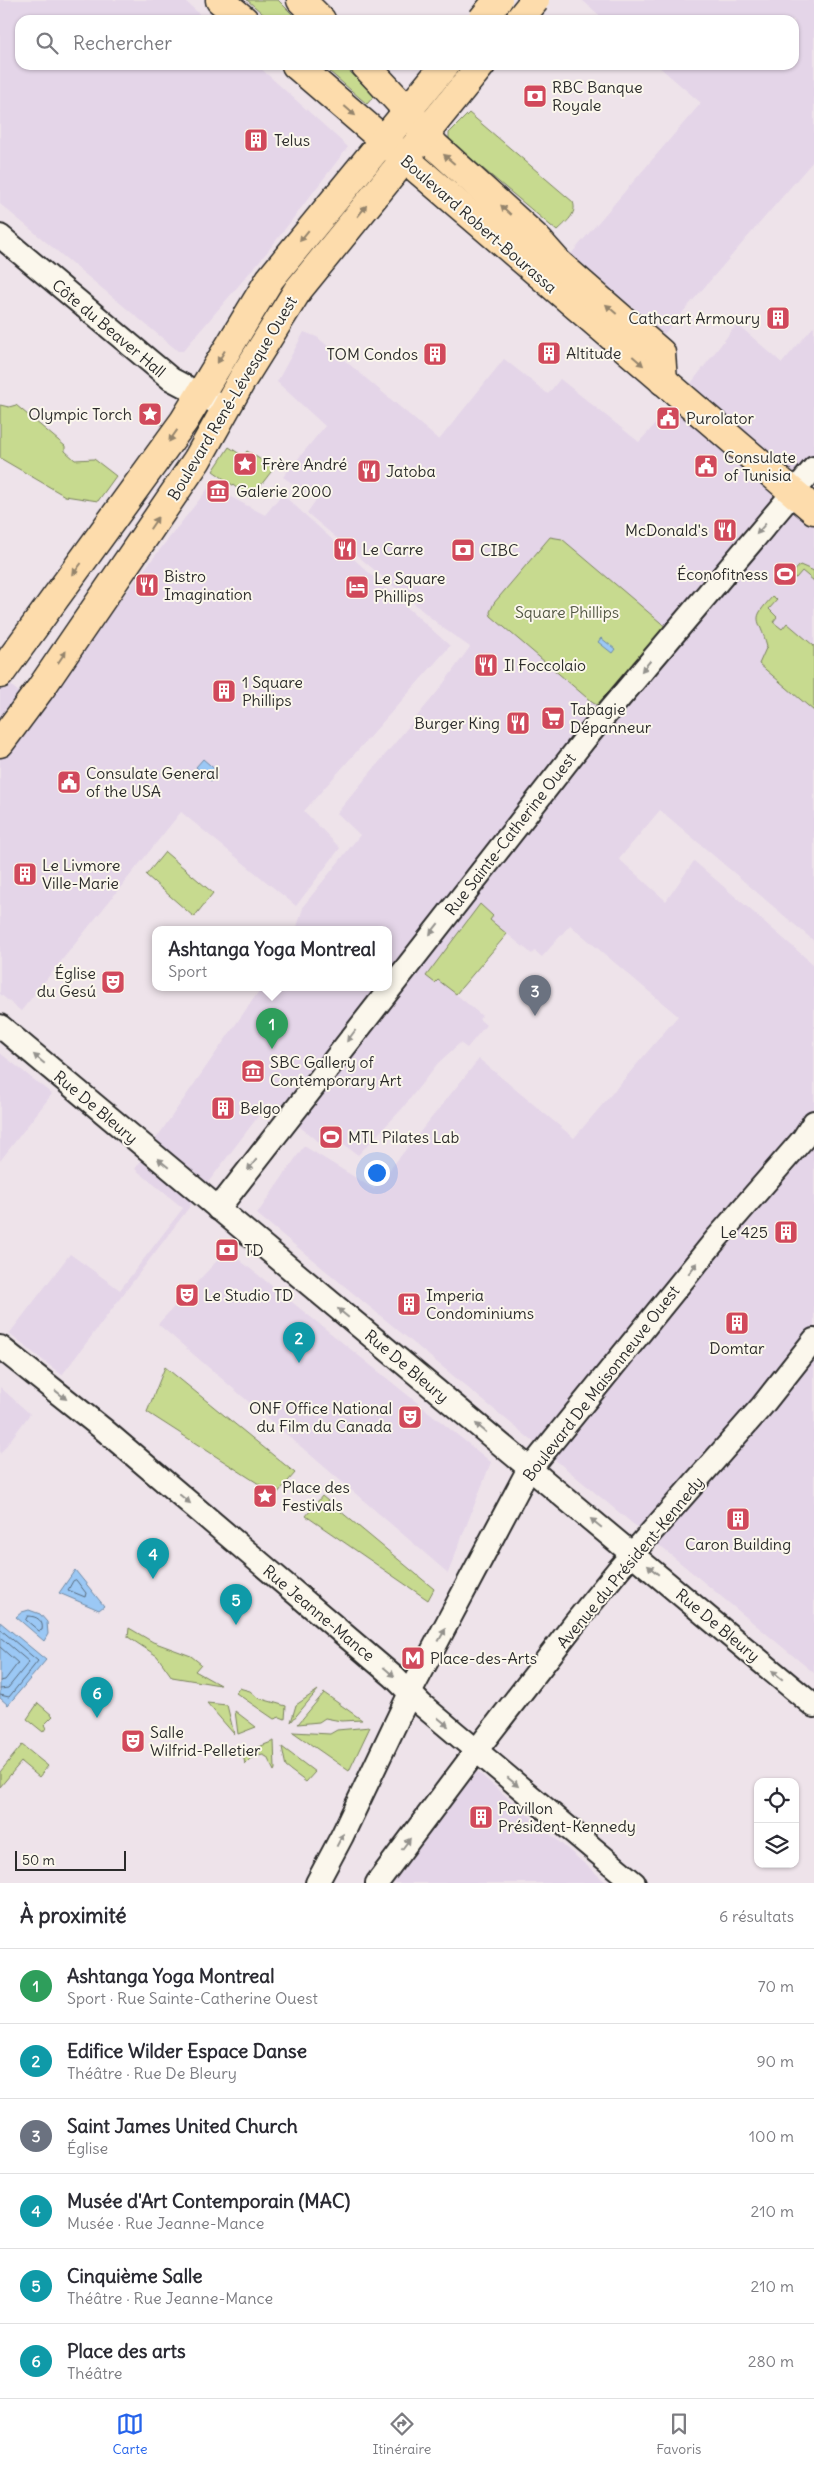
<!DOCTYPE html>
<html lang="fr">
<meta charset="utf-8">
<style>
:root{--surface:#fff;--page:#f2f2f3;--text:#2b2b33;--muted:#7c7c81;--line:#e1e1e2;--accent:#2563eb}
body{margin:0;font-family:Delius,sans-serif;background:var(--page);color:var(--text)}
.controls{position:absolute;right:15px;bottom:15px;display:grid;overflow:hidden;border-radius:10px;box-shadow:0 1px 4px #0004}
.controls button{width:45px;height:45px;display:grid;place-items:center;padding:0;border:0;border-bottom:1px solid var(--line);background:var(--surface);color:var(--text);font:25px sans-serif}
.scale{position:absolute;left:15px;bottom:12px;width:111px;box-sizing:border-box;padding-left:5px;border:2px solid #2b2b2b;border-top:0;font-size:14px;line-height:18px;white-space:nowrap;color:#2b2b2b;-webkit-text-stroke:4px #fbf7ec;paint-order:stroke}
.you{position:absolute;left:376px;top:1172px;width:18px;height:18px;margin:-12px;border:4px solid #fff;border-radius:50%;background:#1a73e8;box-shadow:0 0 0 8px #1a73e833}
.badge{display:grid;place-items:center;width:32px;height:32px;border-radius:50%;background:var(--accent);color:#fff;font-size:16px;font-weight:700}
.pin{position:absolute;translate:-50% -41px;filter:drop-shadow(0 1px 2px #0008)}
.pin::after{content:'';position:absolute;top:26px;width:18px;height:15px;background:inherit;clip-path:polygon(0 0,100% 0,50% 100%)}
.popup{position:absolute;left:152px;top:926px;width:240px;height:65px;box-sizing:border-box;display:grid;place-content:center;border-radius:10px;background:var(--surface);filter:drop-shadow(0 1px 4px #0005);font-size:16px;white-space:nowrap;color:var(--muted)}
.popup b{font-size:19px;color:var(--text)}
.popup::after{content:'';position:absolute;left:50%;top:100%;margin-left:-10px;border:10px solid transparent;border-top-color:var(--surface)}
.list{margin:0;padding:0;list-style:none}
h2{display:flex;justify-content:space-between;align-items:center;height:65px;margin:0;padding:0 20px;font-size:21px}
h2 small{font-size:16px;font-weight:400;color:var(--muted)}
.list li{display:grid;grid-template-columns:32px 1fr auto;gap:15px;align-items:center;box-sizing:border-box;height:75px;padding:0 20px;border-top:1px solid var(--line)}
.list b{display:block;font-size:19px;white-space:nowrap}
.list p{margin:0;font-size:16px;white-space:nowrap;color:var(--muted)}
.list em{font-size:16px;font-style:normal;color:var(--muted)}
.icon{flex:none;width:28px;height:28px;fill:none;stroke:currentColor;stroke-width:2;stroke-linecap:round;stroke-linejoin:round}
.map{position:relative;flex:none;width:814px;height:1883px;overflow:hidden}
.search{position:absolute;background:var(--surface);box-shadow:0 1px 4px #0004;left:15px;right:15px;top:15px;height:55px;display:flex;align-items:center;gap:12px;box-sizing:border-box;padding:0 18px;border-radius:15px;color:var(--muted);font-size:19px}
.sheet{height:515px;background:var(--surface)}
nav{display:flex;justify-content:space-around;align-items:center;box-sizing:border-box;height:70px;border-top:1px solid var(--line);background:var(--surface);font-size:14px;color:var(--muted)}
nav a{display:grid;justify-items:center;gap:2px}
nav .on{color:var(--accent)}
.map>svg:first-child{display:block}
</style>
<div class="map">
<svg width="814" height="1883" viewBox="0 0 814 1883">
<rect width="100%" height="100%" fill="#eee3ea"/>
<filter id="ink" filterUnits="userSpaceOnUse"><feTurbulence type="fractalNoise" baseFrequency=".02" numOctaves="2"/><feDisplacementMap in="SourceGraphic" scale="10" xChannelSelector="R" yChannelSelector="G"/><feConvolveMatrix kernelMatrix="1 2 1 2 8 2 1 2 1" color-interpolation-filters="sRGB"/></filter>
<g filter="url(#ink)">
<!-- built -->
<g fill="#e4d5e8">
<path d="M 0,0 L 184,0 L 206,20 L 20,20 L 20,65 L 257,65 L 348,147 L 268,251 L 183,351 L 178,351 L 0,204 Z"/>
<path d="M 582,0 L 814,0 L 814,160 L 664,334 L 571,254 L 701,103 L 657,65 L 794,65 L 794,20 L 605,20 Z"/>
<path d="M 737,324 L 782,363 L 814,326 L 814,941 L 660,810 L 619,859 L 666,901 L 694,861 L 814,965 L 814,1673 L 257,1214 L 304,1146 L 374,1189 L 479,1059 L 574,1138 L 678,1016 L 570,925 L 542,957 L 535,951 L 532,954 L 490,920 L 438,979 L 482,1016 L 479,1019 L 486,1025 L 467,1048 L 460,1043 L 438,1063 L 401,1110 L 358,1155 L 340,1142 L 331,1152 L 269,1102 L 62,1375 L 9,1334 L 70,1254 L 120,1290 L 183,1208 L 135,1169 L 261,988 L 388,988 L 388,930 L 296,930 L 304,905 L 360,835 L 337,813 L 438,691 L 470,647 L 443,628 L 307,513 L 316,500 L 283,477 L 325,426 L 277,382 L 304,332 L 317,337 L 439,440 L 504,359 L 548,394 L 560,379 L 639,442 L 682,395 Z"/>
<path d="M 210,486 L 265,515 L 282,494 L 450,646 L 304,811 L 340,848 L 296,906 L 181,812 L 21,1011 L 0,994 L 0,676 L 36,707 Z"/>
<path d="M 0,1053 L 52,1094 L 0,1161 Z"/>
<path d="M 227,1250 L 491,1462 L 448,1573 L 158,1324 Z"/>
<path d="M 0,1387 L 30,1414 L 0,1454 Z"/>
<path d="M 472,1767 L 607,1883 L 392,1883 Z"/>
</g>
<!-- green -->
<g fill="#c7da8f" stroke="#79825d">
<path d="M 247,0 L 278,0 L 298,20 L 270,20 Z"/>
<path d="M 322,65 L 343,65 L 374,96 L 367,104 Z"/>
<path d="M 469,113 L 573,202 C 578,214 565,223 557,231 L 449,140 L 449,133 Z"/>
<path d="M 0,405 L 9,407 L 16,405 L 65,446 L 65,451 L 75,460 L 94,459 L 116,476 L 98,501 L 65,496 L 0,458 Z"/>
<path d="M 229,447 L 243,456 L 247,451 L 274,468 L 251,498 L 213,471 Z"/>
<path d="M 550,537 L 562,539 L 667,628 L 599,706 L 593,703 L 491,616 L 490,612 L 494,603 Z"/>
<path d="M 800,565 L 814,571 L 814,581 L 802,571 L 796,578 L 790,576 Z"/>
<path d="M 773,596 L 777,600 L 769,609 L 777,617 L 773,622 L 782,629 L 787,623 L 814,646 L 814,711 L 759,664 L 767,646 C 759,616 749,622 773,596 Z"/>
<path d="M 165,852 L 213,893 L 194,917 L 146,875 Z"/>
<path d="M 480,904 L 493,916 L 490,920 L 507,934 L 456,994 L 438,980 L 435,983 L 426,976 Z"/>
<path d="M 165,1367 L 295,1473 L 276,1495 L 147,1412 Z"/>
<path d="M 322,1496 L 434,1589 L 428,1600 L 306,1516 Z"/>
<path d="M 129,1628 L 153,1642 L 191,1656 L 201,1664 L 195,1671 L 220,1685 L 172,1677 L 157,1656 L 128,1637 Z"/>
<path d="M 239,1688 L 250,1691 L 258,1698 L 286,1706 L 285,1719 L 280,1717 L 274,1719 L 236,1693 Z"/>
<path d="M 318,1690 L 291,1722 L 296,1705 Z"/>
<path d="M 324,1693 L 362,1720 L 341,1721 L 325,1718 L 319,1722 L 298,1724 Z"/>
<path d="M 38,1703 L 53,1716 L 44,1725 L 46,1728 L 43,1732 L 27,1719 Z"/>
<path d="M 207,1703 L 227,1705 L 234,1734 Z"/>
<path d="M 235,1711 L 256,1727 L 238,1734 Z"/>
<path d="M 370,1727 L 349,1771 L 293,1732 L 330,1734 L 337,1730 Z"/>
<path d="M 274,1741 L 275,1769 L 274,1771 L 267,1757 L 263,1755 L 253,1757 L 245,1765 L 243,1753 Z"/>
<path d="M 22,1745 L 48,1766 L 39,1777 L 21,1762 L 0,1787 L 0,1772 Z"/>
<path d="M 282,1747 L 315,1772 L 306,1782 L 286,1767 Z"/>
</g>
<!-- water -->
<g fill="#9bc8f5" stroke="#6e89a4">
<path d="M 601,638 L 615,649 L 612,653 L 598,642 Z"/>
<path d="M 203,759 L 218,772 L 211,781 L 196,767 Z"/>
<path d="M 75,1570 L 104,1606 L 99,1610 L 59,1593 Z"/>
<path d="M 29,1610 L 40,1614 L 47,1622 L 48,1634 L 44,1641 L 16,1617 L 22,1612 Z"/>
<path d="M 0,1622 L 46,1660 L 8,1705 L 0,1698 Z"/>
</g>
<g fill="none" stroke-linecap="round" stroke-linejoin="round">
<!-- shore -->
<g stroke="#586a7c" stroke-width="1">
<path d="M 76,1580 L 86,1593 L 85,1597 L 68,1590 L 73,1581 Z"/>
<path d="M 28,1616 C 37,1616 44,1621 42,1630 L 39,1631 L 26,1620 Z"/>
<path d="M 0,1629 L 38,1661 L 9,1697 L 0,1695"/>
<path d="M 0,1637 L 29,1662 L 8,1688 L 0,1689"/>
<path d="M 0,1647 L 18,1663 L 5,1680 L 0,1681"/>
</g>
<!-- minor casing -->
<g stroke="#2b2b2b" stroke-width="26">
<g id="minor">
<path d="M 0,236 L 171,379 L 226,408"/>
<path d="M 0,1026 L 814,1706"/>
<path d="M 218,1209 L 585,739 L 814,468"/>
<path d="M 0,1347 L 103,1429 L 394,1677 L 422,1705 L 634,1883"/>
<path d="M 317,1883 L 342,1836 L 410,1693 L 526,1474 L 717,1238 L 803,1139 L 814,1122"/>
<path d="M 377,1883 L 476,1751 L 575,1623 L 618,1570 L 762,1406 L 814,1340"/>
</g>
</g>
<!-- major casing -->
<g stroke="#2b2b2b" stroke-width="31">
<g id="major">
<path d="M 220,0 L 244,20"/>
<path d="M 301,0 L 321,20"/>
<path d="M 296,65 L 814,510"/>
<path d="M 365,65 L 407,110 L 435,146 L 536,238 L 559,264 L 661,353 L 663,381"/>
<path d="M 0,674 L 184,421 L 270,279 L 445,65"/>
<path d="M 0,743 L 41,688 L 197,460 L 243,378 L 298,290 L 481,65"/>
</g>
</g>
<!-- minor -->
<use href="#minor" stroke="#fbf7ec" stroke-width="22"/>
<!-- major -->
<use href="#major" stroke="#fddcac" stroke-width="28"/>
<!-- major-bridge casing -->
<g stroke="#2b2b2b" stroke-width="31" stroke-linecap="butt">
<g id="major-bridge">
<path d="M 482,20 L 498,0"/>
<path d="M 519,20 L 535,0"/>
</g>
</g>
<!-- major-bridge -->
<use href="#major-bridge" stroke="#fddcac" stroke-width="28"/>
</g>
<!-- one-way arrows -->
<defs><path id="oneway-solid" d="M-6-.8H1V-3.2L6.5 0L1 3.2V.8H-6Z" transform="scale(1.25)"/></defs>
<g fill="#94846c">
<use href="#oneway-solid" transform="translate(350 111) rotate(41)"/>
<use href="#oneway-solid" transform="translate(449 159) rotate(-139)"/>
<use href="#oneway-solid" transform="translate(506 210) rotate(-137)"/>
<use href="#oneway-solid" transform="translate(362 211) rotate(-51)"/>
<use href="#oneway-solid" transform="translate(304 236) rotate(129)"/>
<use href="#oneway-solid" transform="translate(611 309) rotate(-139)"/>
<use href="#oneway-solid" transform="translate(221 357) rotate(121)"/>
<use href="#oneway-solid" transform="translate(638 361) rotate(41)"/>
<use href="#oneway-solid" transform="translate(173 436) rotate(125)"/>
<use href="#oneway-solid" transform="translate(154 523) rotate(-56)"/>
<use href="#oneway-solid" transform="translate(77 569) rotate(127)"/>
<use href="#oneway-solid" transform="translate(62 657) rotate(-56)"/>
</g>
<g fill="#93918c">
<use href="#oneway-solid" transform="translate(761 529) rotate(131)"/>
<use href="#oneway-solid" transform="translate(646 666) rotate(130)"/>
<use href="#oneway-solid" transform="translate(434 929) rotate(128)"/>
<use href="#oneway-solid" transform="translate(351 1036) rotate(127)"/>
<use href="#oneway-solid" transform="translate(39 1059) rotate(-140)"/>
<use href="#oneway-solid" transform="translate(163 1163) rotate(-140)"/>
<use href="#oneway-solid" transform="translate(252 1165) rotate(129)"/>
<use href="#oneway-solid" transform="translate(693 1268) rotate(-51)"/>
<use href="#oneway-solid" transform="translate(343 1313) rotate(-140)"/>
<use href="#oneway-solid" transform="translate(61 1395) rotate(38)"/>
<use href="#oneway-solid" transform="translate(481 1428) rotate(-140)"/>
<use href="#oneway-solid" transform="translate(185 1499) rotate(40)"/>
<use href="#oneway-solid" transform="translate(596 1523) rotate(-141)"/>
<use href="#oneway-solid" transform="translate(653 1570) rotate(-140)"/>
<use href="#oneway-solid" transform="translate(442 1635) rotate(-61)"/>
<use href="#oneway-solid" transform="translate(389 1672) rotate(41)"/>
<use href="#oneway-solid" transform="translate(777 1675) rotate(-140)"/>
<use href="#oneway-solid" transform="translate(443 1722) rotate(40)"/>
<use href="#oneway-solid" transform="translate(513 1782) rotate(40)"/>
<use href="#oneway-solid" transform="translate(340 1840) rotate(-62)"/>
<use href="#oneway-solid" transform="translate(406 1844) rotate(-53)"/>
</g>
</g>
<!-- icons -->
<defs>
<g id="bank-square" transform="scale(1.25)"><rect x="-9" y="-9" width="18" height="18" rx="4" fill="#d1495b" stroke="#fbf7ec"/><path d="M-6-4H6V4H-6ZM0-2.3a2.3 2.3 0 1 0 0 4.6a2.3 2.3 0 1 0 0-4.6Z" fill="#fff"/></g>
<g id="building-square" transform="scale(1.25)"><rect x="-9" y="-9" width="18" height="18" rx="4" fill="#d1495b" stroke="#fbf7ec"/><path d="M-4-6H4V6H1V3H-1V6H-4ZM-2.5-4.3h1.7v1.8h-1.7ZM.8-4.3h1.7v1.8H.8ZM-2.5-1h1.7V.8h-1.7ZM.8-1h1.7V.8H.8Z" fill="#fff"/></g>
<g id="sight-square" transform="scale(1.25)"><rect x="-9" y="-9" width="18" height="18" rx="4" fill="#d1495b" stroke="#fbf7ec"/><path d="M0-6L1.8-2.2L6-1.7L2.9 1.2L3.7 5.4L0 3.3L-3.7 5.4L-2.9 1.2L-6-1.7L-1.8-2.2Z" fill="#fff"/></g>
<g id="civic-square" transform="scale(1.25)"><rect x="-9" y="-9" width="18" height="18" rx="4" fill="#d1495b" stroke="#fbf7ec"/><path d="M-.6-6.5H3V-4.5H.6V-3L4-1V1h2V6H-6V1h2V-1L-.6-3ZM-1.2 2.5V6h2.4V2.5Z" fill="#fff"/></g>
<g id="restaurant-square" transform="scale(1.25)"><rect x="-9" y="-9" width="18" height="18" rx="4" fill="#d1495b" stroke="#fbf7ec"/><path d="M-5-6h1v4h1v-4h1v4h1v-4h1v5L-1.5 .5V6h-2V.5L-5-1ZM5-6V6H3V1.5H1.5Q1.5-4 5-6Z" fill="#fff"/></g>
<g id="museum-square" transform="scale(1.25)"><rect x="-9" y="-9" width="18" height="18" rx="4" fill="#d1495b" stroke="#fbf7ec"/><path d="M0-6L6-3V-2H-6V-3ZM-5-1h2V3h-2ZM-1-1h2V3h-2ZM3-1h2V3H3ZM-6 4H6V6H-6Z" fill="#fff"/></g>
<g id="stadium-square" transform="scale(1.25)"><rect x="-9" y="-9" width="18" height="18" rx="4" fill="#d1495b" stroke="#fbf7ec"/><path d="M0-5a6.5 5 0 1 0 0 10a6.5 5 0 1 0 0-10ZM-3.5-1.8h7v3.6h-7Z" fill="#fff"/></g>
<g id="hotel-square" transform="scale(1.25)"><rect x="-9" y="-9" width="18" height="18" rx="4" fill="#d1495b" stroke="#fbf7ec"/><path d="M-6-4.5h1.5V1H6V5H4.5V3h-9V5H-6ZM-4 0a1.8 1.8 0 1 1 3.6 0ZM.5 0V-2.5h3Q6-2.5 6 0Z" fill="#fff"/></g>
<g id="supermarket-square" transform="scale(1.25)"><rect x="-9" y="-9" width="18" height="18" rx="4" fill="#d1495b" stroke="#fbf7ec"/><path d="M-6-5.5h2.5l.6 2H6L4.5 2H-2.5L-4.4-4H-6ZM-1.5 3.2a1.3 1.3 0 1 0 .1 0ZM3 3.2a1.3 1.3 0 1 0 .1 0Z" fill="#fff"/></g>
<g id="theatre-square" transform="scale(1.25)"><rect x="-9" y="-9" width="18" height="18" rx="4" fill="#d1495b" stroke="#fbf7ec"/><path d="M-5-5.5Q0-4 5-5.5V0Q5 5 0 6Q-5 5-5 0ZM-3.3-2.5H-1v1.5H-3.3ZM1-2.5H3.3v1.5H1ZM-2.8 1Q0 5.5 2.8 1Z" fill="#fff"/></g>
<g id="metro-square" transform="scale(1.25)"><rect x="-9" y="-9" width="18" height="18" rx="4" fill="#d1495b" stroke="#fbf7ec"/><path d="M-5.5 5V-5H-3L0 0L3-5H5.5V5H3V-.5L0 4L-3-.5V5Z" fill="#fff"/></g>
</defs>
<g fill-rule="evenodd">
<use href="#bank-square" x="535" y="96"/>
<use href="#building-square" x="256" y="140"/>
<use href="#building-square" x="778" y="318"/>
<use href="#building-square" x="549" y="353"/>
<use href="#building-square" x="435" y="354"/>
<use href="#sight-square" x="150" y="414"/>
<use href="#civic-square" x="668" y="418"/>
<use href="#sight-square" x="245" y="464"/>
<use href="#civic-square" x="706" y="466"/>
<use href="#restaurant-square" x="369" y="471"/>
<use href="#museum-square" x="218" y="491"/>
<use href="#restaurant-square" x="725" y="530"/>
<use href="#restaurant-square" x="345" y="549"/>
<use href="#bank-square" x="463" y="550"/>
<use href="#stadium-square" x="785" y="574"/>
<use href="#restaurant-square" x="147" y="585"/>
<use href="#hotel-square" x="357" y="587"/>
<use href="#restaurant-square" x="486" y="665"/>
<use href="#building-square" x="224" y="691"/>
<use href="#supermarket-square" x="553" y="718"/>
<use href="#restaurant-square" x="518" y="723"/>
<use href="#civic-square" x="69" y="782"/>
<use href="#building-square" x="25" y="874"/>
<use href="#theatre-square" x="113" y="982"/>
<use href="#museum-square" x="253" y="1071"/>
<use href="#building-square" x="223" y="1108"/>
<use href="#stadium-square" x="331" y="1137"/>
<use href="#building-square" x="786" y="1232"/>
<use href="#bank-square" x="227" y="1250"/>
<use href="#theatre-square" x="187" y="1295"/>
<use href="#building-square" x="409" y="1304"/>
<use href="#building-square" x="737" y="1323"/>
<use href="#theatre-square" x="410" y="1417"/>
<use href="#sight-square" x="265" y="1496"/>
<use href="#building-square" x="738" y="1519"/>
<use href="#metro-square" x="413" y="1658"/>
<use href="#theatre-square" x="133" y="1741"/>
<use href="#building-square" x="481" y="1817"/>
</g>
<g text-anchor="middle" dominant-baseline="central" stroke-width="4" stroke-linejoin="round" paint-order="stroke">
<!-- poi labels -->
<g font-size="16" fill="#2b2b2b" stroke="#fbf7ec" text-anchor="start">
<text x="552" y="87">RBC Banque<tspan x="552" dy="18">Royale</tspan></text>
<text x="274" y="140">Telus</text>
<text x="760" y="318" text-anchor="end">Cathcart Armoury</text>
<text x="566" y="353">Altitude</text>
<text x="418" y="354" text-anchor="end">TOM Condos</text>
<text x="132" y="414" text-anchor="end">Olympic Torch</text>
<text x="686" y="418">Purolator</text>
<text x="724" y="457">Consulate<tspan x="724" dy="18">of Tunisia</tspan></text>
<text x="262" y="464">Frère André</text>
<text x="386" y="471">Jatoba</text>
<text x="236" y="491">Galerie 2000</text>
<text x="708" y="530" text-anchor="end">McDonald's</text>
<text x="362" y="549">Le Carre</text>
<text x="480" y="550">CIBC</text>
<text x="768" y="574" text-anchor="end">Éconofitness</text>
<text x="164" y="576">Bistro<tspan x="164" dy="18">Imagination</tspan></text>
<text x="374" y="578">Le Square<tspan x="374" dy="18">Phillips</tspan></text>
<text x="504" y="665">Il Foccolaio</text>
<text x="242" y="682">1 Square<tspan x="242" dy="18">Phillips</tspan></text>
<text x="570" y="709">Tabagie<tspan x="570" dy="18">Dépanneur</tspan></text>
<text x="500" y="723" text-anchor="end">Burger King</text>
<text x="86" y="773">Consulate General<tspan x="86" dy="18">of the USA</tspan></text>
<text x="42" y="865">Le Livmore<tspan x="42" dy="18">Ville-Marie</tspan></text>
<text x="96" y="973" text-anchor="end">Église<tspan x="96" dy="18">du Gesú</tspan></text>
<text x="270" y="1062">SBC Gallery of<tspan x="270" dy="18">Contemporary Art</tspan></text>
<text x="240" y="1108">Belgo</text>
<text x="348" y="1137">MTL Pilates Lab</text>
<text x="768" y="1232" text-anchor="end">Le 425</text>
<text x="244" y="1250">TD</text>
<text x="204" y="1295">Le Studio TD</text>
<text x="426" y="1295">Imperia<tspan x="426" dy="18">Condominiums</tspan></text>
<text x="737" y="1348" text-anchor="middle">Domtar</text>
<text x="392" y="1408" text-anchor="end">ONF Office National<tspan x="392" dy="18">du Film du Canada</tspan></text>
<text x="282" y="1487">Place des<tspan x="282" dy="18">Festivals</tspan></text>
<text x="738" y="1544" text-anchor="middle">Caron Building</text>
<text x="430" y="1658">Place-des-Arts</text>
<text x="150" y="1732">Salle<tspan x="150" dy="18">Wilfrid-Pelletier</tspan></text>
<text x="498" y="1808">Pavillon<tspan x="498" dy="18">Président-Kennedy</tspan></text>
</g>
<!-- street labels -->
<g font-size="16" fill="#2b2b2b" stroke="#fbf7ec">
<text transform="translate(479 224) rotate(41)">Boulevard Robert-Bourassa</text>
<text transform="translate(109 328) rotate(40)">Côte du Beaver Hall</text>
<text transform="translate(232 398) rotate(-59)">Boulevard René-Lévesque Ouest</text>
<text transform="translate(510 834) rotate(-52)">Rue Sainte-Catherine Ouest</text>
<text transform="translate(96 1107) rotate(40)">Rue De Bleury</text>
<text transform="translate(407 1366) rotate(40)">Rue De Bleury</text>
<text transform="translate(601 1383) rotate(-52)">Boulevard De Maisonneuve Ouest</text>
<text transform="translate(630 1562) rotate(-50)">Avenue du Président-Kennedy</text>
<text transform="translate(319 1613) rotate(40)">Rue Jeanne-Mance</text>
<text transform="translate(718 1625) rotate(40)">Rue De Bleury</text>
</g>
<!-- park labels -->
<g font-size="16" fill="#525744" stroke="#fbf7ec">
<text x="567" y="612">Square Phillips</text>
</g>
</g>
</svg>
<div class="controls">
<button><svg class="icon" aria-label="locate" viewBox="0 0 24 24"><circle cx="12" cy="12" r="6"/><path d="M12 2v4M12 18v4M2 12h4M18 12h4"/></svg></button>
<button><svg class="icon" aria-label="layers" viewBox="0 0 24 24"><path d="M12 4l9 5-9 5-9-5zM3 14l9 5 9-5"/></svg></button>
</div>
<div class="scale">50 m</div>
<div class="you"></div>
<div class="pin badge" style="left:272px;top:1049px;background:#2e9e5b">1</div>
<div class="popup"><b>Ashtanga Yoga Montreal</b>Sport</div>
<div class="pin badge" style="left:299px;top:1363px;background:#0f9aa8">2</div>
<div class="pin badge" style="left:535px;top:1016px;background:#6b7280">3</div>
<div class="pin badge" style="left:153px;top:1579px;background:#0f9aa8">4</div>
<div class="pin badge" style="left:236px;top:1625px;background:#0f9aa8">5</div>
<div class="pin badge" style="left:97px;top:1718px;background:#0f9aa8">6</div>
<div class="search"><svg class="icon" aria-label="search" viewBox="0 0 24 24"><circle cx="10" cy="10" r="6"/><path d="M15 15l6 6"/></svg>Rechercher</div>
</div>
<section class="sheet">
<h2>À proximité<small>6 résultats</small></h2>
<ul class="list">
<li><span class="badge" style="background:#2e9e5b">1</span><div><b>Ashtanga Yoga Montreal</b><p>Sport · Rue Sainte-Catherine Ouest</p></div><em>70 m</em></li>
<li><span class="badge" style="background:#0f9aa8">2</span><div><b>Edifice Wilder Espace Danse</b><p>Théâtre · Rue De Bleury</p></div><em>90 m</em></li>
<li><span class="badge" style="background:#6b7280">3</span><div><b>Saint James United Church</b><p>Église</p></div><em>100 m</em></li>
<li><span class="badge" style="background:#0f9aa8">4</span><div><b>Musée d'Art Contemporain (MAC)</b><p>Musée · Rue Jeanne-Mance</p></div><em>210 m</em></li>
<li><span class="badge" style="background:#0f9aa8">5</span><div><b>Cinquième Salle</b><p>Théâtre · Rue Jeanne-Mance</p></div><em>210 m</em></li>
<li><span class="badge" style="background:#0f9aa8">6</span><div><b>Place des arts</b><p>Théâtre</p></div><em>280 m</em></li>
</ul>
</section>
<nav>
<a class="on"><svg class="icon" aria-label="map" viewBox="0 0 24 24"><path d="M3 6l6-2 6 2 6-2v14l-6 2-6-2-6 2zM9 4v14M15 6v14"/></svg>Carte</a>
<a><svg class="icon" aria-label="directions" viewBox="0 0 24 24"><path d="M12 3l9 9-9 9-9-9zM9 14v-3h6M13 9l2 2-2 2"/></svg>Itinéraire</a>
<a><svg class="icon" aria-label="saved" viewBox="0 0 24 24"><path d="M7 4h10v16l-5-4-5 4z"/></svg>Favoris</a>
</nav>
